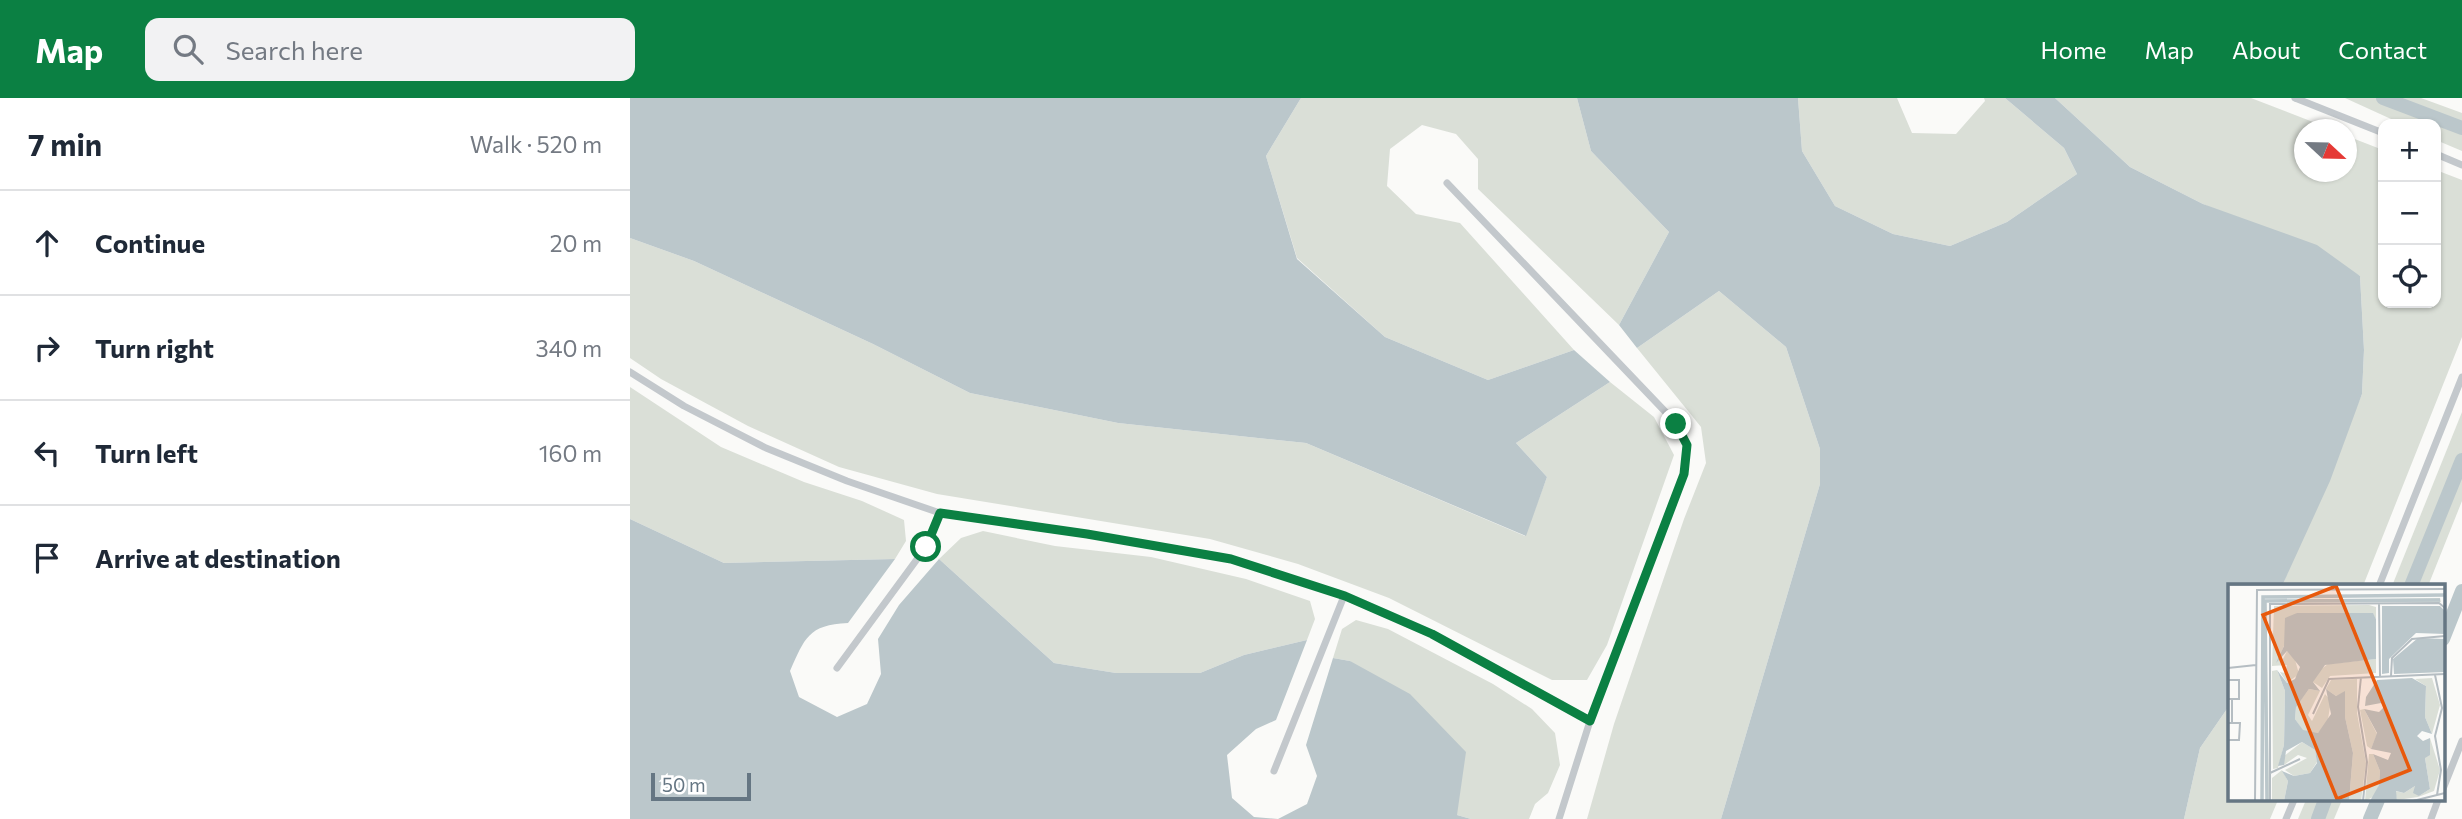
<!DOCTYPE html>
<meta charset="utf-8">
<style>
:root{--surface:#fff;--page:#f2f2f3;--text:#1f2937;--muted:#747a83;--line:#e0e1e3;--accent:#0b8043}
body{margin:0;font-family:Commissioner,sans-serif;background:var(--page);color:var(--text)}
.controls{position:absolute;right:21px;top:21px;display:grid;overflow:hidden;border-radius:14px;box-shadow:0 2px 5px #0004}
.controls button{width:63px;height:63px;display:grid;place-items:center;padding:0;border:0;border-bottom:2px solid var(--line);background:var(--surface);color:var(--text);font:35px sans-serif}
.compass{position:absolute;left:1664px;top:21px;width:63px;height:63px;border-radius:50%;background:var(--surface);box-shadow:0 2px 5px #0004;rotate:112deg}
.scale{position:absolute;left:21px;bottom:18px;width:100px;box-sizing:border-box;padding-left:7px;border:4px solid #657683;border-top:0;font-size:19px;line-height:24px;white-space:nowrap;color:#657683;-webkit-text-stroke:5px #fff;paint-order:stroke}
.stop{position:absolute;width:21px;height:21px;margin:-16px;border:5px solid #0b8043;border-radius:50%;background:#fff}
.stop.end{background:#0b8043;border-color:#fff;box-shadow:0 2px 7px #0008}
.list{margin:0;padding:0;list-style:none}
h2{display:flex;justify-content:space-between;align-items:center;height:91px;margin:0;padding:0 28px;font-size:30px}
h2 small{font-size:23px;font-weight:400;color:var(--muted)}
.list li{display:grid;grid-template-columns:46px 1fr auto;gap:21px;align-items:center;box-sizing:border-box;height:105px;padding:0 28px;border-top:2px solid var(--line)}
.list b{display:block;font-size:26px;white-space:nowrap}
.list em{font-size:23px;font-style:normal;color:var(--muted)}
.icon{flex:none;width:38px;height:38px;fill:none;stroke:currentColor;stroke-width:2;stroke-linecap:round;stroke-linejoin:round}
.map{position:relative;flex:none;width:1832px;height:721px;overflow:hidden}
header{display:flex;align-items:center;gap:42px;box-sizing:border-box;height:98px;padding:0 35px;background:var(--accent);color:#fff}
header strong{font-size:33px}
nav{display:flex;gap:38px;margin-inline-start:auto;font-size:24px}
.search{width:490px;height:63px;background:var(--page);display:flex;align-items:center;gap:18px;box-sizing:border-box;padding:0 24px;border-radius:14px;color:var(--muted);font-size:26px}
main{display:flex}
aside{flex:1;background:var(--surface)}
.map>svg:first-child{display:block}
</style>
<header>
<strong>Map</strong>
<div class="search"><svg class="icon" aria-label="search" viewBox="0 0 24 24"><circle cx="10" cy="10" r="6"/><path d="M15 15l6 6"/></svg>Search here</div>
<nav><a>Home</a><a>Map</a><a>About</a><a>Contact</a></nav>
</header>
<main>
<aside>
<h2>7 min<small>Walk · 520 m</small></h2>
<ul class="list">
<li><svg class="icon" aria-label="ahead" viewBox="0 0 24 24"><path d="M12 20V5M6 11l6-6 6 6"/></svg><div><b>Continue</b></div><em>20 m</em></li>
<li><svg class="icon" aria-label="right" viewBox="0 0 24 24"><path d="M7 20v-9h11M14 6l5 5-5 5"/></svg><div><b>Turn right</b></div><em>340 m</em></li>
<li><svg class="icon" aria-label="left" viewBox="0 0 24 24"><path d="M17 20v-9H6M10 6l-5 5 5 5"/></svg><div><b>Turn left</b></div><em>160 m</em></li>
<li><svg class="icon" aria-label="arrive" viewBox="0 0 24 24"><path d="M6 21V4h12l-3 4 3 4H6"/></svg><div><b>Arrive at destination</b></div></li>
</ul>
</aside>
<div class="map">
<svg width="1832" height="721" viewBox="0 0 1832 721">
<rect width="100%" height="100%" fill="#fafaf8"/>
<!-- green -->
<g fill="#dadfd7">
<path d="M 671,0 L 947,0 L 961,53 L 1039,134 L 989,227 L 848,91 L 848,61 L 826,36 L 792,27 L 760,51 L 757,88 L 786,116 L 830,125 L 944,252 L 858,282 L 755,239 L 667,160 L 636,58 Z"/>
<path d="M 1168,0 L 1267,0 L 1282,35 L 1326,36 L 1355,3 L 1354,0 L 1375,0 L 1434,50 L 1447,76 L 1377,124 L 1320,148 L 1263,136 L 1205,108 L 1172,53 Z"/>
<path d="M 1425,0 L 1621,0 L 1701,31 L 1674,32 L 1674,74 L 1716,74 L 1717,38 L 1753,52 L 1753,205 L 1806,205 L 1806,72 L 1832,82 L 1832,239 L 1733,488 L 1652,488 L 1732,296 L 1734,252 L 1730,178 L 1573,106 L 1500,69 Z"/>
<path d="M 1715,0 L 1791,0 L 1832,15 L 1832,53 L 1806,42 L 1806,26 L 1772,26 Z"/>
<path d="M 0,140 L 64,163 L 243,246 L 340,295 L 488,325 L 676,345 L 895,438 L 917,379 L 886,345 L 980,284 L 1024,319 L 1044,357 L 977,547 L 957,582 L 922,582 L 759,500 L 668,466 L 580,441 L 307,396 L 209,369 L 118,328 L 31,281 L 0,260 Z"/>
<path d="M 1089,193 L 1156,249 L 1190,351 L 1190,386 L 1091,721 L 957,721 L 984,626 L 1054,421 L 1076,365 L 1071,329 L 1007,250 Z"/>
<path d="M 0,289 L 91,349 L 174,384 L 232,403 L 274,422 L 276,443 L 265,461 L 94,465 L 0,421 Z"/>
<path d="M 1832,314 L 1832,403 L 1798,488 L 1762,488 Z"/>
<path d="M 353,433 L 425,448 L 521,459 L 616,481 L 680,503 L 685,521 L 677,542 L 614,557 L 570,575 L 486,575 L 424,565 L 309,461 L 331,440 Z"/>
<path d="M 726,522 L 758,531 L 863,586 L 902,611 L 925,635 L 930,667 L 918,695 L 905,706 L 899,721 L 841,721 L 827,717 L 720,563 L 703,560 L 712,531 Z"/>
<path d="M 1599,608 L 1599,702 L 1648,702 L 1640,721 L 1554,721 L 1570,650 Z"/>
<path d="M 1676,702 L 1712,702 L 1704,721 L 1668,721 Z"/>
</g>
<!-- water -->
<g fill="#bbc7cb">
<path d="M 0,0 L 671,0 L 636,58 L 667,161 L 755,239 L 858,282 L 944,252 L 980,284 L 886,345 L 917,379 L 896,438 L 676,345 L 488,325 L 340,295 L 243,246 L 64,163 L 0,140 Z"/>
<path d="M 947,0 L 1168,0 L 1172,53 L 1205,108 L 1263,136 L 1320,148 L 1377,124 L 1447,76 L 1434,50 L 1375,0 L 1425,0 L 1500,69 L 1573,106 L 1687,147 L 1730,178 L 1734,252 L 1732,296 L 1700,383 L 1652,488 L 1599,488 L 1599,608 L 1570,650 L 1554,721 L 1091,721 L 1190,386 L 1190,351 L 1156,249 L 1089,193 L 1007,250 L 989,227 L 1039,134 L 961,53 Z"/>
<path d="M 0,421 L 94,465 L 265,461 L 218,525 C 178,527 175,540 160,573 L 169,599 L 207,619 L 237,606 L 251,576 L 248,541 L 269,507 L 309,461 L 424,565 L 486,575 L 570,575 L 614,557 L 677,542 L 646,622 L 626,631 L 597,657 L 602,700 L 624,719 L 648,721 L 677,706 L 687,678 L 676,647 L 703,560 L 720,563 L 780,596 L 836,654 L 827,717 L 841,721 L 0,721 Z"/>
</g>
<g fill="none" stroke-linecap="round" stroke-linejoin="round">
<!-- canal -->
<g stroke="#bbc7cb" stroke-width="14">
<path d="M 1753,0 L 1832,30"/>
<path d="M 1781,488 L 1832,362"/>
<path d="M 1813,541 L 1832,493"/>
<path d="M 1688,721 L 1695,702"/>
<path d="M 1740,721 L 1748,702"/>
</g>
<!-- lane -->
<g stroke="#c3c8cc" stroke-width="7">
<path d="M 1665,0 L 1753,35"/>
<path d="M 1806,56 L 1832,67"/>
<path d="M 817,85 L 1047,326 L 1057,347 L 1054,376 L 960,623 L 929,721"/>
<path d="M 0,274 L 54,308 L 136,350 L 217,383 L 310,415 L 457,436 L 601,461 L 714,498 L 802,536 L 960,623"/>
<path d="M 1749,488 L 1832,279"/>
<path d="M 207,570 L 296,449 L 310,415"/>
<path d="M 644,673 L 714,498"/>
<path d="M 1813,691 L 1832,643"/>
<path d="M 1656,721 L 1664,702"/>
<path d="M 1801,721 L 1808,702"/>
</g>
</g>
<g fill="none" stroke-linecap="round" stroke-linejoin="round">
<!-- route -->
<path stroke="#0b8043" stroke-width="9" d="M 296,449 L 310,415 L 457,436 L 601,461 L 715,498 L 802,536 L 960,623 L 1054,376 L 1057,347 L 1046,326"/>
</g>
<!-- overview -->
<g transform="translate(1598 486)">
<rect width="217" height="217" fill="#fafaf8"/>
<path d="M 212,14 L 213,18 L 38,18 L 41,217 L 38,217 L 36,17 ZM 141,21 L 148,23 L 148,35 L 145,30 L 69,29 L 51,74 L 54,77 L 59,67 L 66,72 L 71,90 L 59,99 L 52,88 L 57,89 L 59,81 L 44,82 L 46,22 ZM 148,75 L 148,89 L 102,92 L 94,104 L 85,98 L 88,89 L 100,80 ZM 49,86 L 57,107 L 56,161 L 50,184 L 45,185 L 44,87 ZM 204,94 L 212,121 L 204,150 L 197,133 L 198,102 L 187,95 ZM 129,95 L 129,129 L 138,179 L 133,217 L 121,217 L 125,169 L 117,133 L 117,108 L 108,112 L 98,105 L 103,96 ZM 81,105 L 92,107 L 80,131 L 84,137 L 97,110 L 103,117 L 99,141 L 90,149 L 75,147 L 67,135 L 68,122 ZM 136,125 L 149,150 L 143,165 L 139,162 L 132,126 ZM 202,154 L 212,186 L 206,207 L 190,213 L 169,216 L 167,207 L 176,209 L 187,202 L 191,212 L 202,205 L 197,174 ZM 74,158 L 87,166 L 89,178 L 82,189 L 66,192 L 57,186 L 79,174 L 70,171 L 56,181 L 56,172 ZM 141,170 L 145,170 L 152,187 L 151,201 L 147,212 L 137,217 ZM 54,186 L 60,197 L 56,217 L 44,217 L 44,194 Z" fill="#dadfd7"/>
<path d="M 154,22 L 212,22 L 217,27 L 217,50 L 188,49 L 161,75 L 161,89 L 154,90 ZM 69,29 L 145,29 L 148,35 L 148,75 L 97,81 L 85,98 L 92,107 L 81,105 L 68,123 L 67,135 L 75,146 L 90,149 L 103,130 L 98,105 L 108,112 L 117,107 L 117,133 L 125,169 L 121,217 L 56,217 L 60,197 L 54,187 L 66,192 L 82,189 L 89,179 L 87,166 L 74,158 L 58,167 L 56,181 L 50,182 L 56,161 L 57,107 L 49,86 L 59,99 L 67,95 L 72,83 L 59,67 L 48,79 L 56,62 L 57,34 ZM 190,54 L 217,55 L 217,88 L 166,90 L 165,75 ZM 184,94 L 198,102 L 197,133 L 204,150 L 194,147 L 189,152 L 195,157 L 202,154 L 202,171 L 197,174 L 202,205 L 191,212 L 185,209 L 187,202 L 176,209 L 168,207 L 169,217 L 142,217 L 151,201 L 152,187 L 145,170 L 160,176 L 163,169 L 143,165 L 149,149 L 136,125 L 151,128 L 156,123 L 153,119 L 137,122 L 138,113 L 149,96 Z" fill="#bbc7cb"/>
<path fill="none" stroke="#bbc7cb" stroke-width="3.5" d="M 34,217 L 35,13 L 217,11M 39,217 L 37,17 L 212,16"/>
<path fill="none" stroke="#b5bdc2" stroke-width="2" d="M 0,1 L 217,1M 151,20 L 152,92M 0,84 L 28,81M 207,91 L 214,124 L 207,152 L 213,186 L 209,211M 163,92 L 164,74 L 184,55 L 217,52M 133,93 L 130,123 L 139,178 L 135,217M 0,96 L 11,96 L 11,115 L 0,115M 85,130 L 101,95 L 217,90M 0,139 L 12,139 L 11,156 L 0,156M 4,139 L 4,115M 42,189 L 72,175M 27,217 L 29,6 L 217,5M 42,217 L 42,20 L 211,19 L 217,24M 185,217 L 217,209"/>
<path fill="#e8590c" fill-opacity="0.15" stroke="#e8590c" stroke-width="3.5" d="M 108,2 L 182,186 L 109,215 L 35,31 Z"/>
<rect width="217" height="217" fill="none" stroke="#657683" stroke-width="3.5"/>
</g>
</svg>
<div class="controls">
<button>+</button>
<button>−</button>
<button><svg class="icon" aria-label="locate" viewBox="0 0 24 24"><circle cx="12" cy="12" r="6"/><path d="M12 2v4M12 18v4M2 12h4M18 12h4"/></svg></button>
</div>
<svg class="compass" viewBox="-18 -18 36 36"><path d="M0-13l5 13h-10z" fill="#e53935"/><path d="M0 13l5-13h-10z" fill="#747a83"/></svg>
<div class="scale">50 m</div>
<div class="stop" style="left:296px;top:449px"></div>
<div class="stop end" style="left:1046px;top:326px"></div>
</div>
</main>
